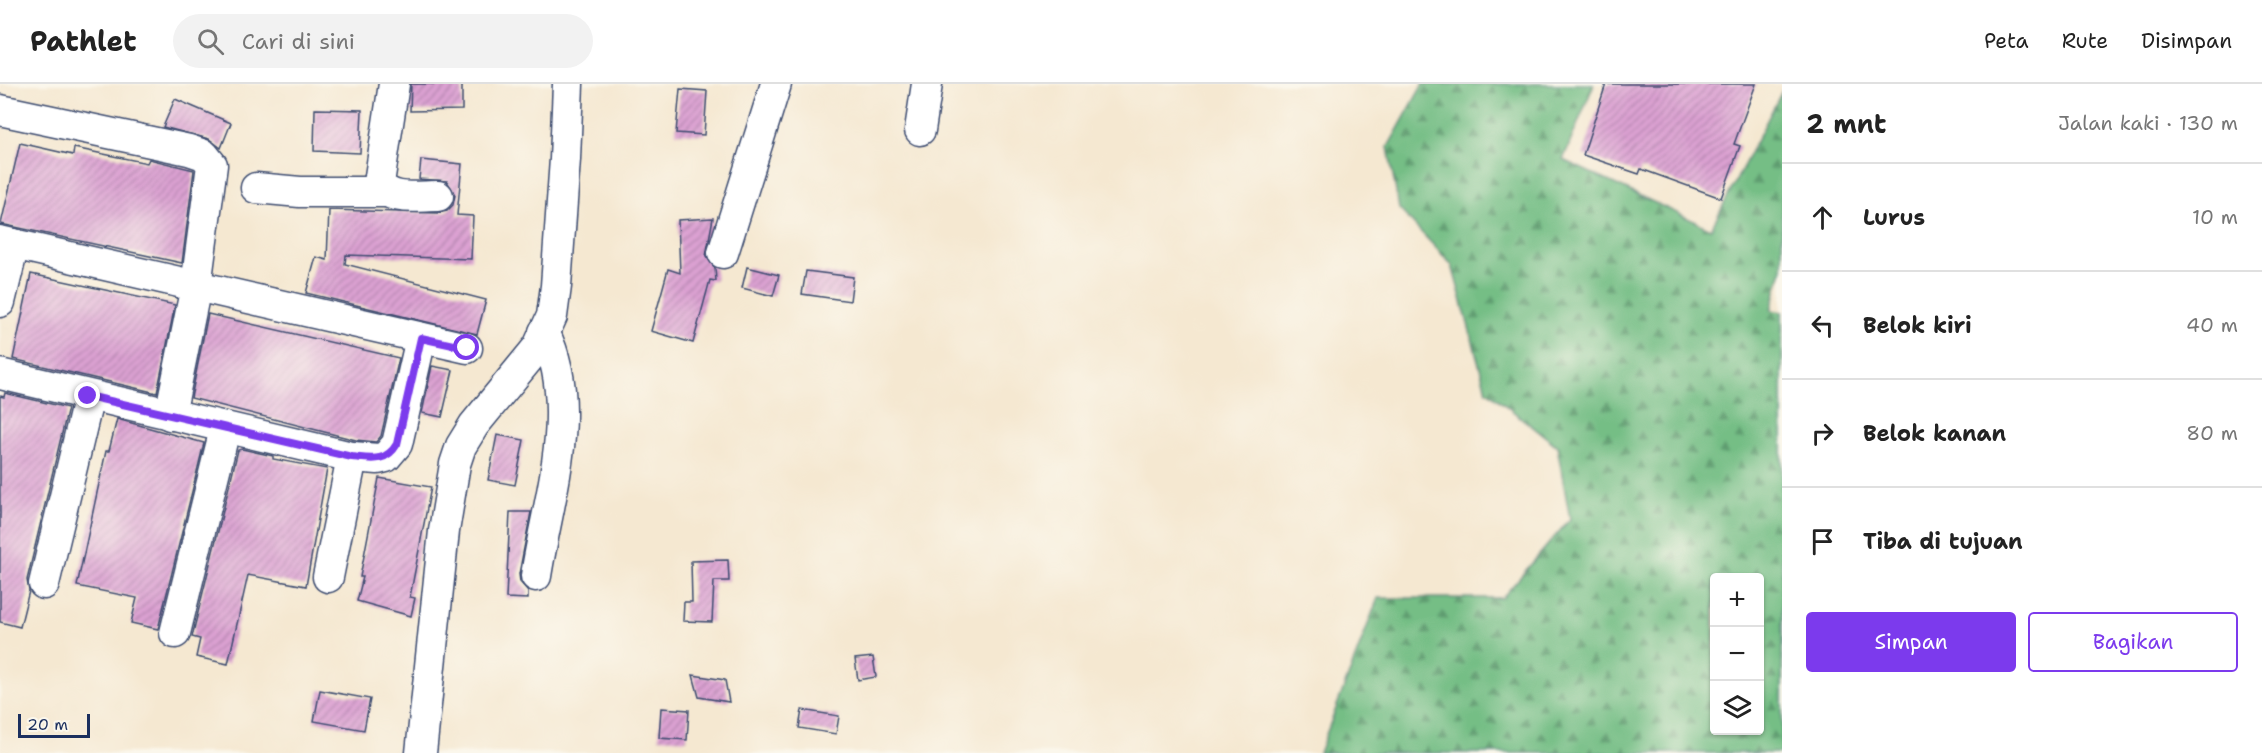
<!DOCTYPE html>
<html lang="id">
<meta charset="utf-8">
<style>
:root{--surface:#fff;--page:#f2f2f2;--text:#222;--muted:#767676;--line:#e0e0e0;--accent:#7c3aed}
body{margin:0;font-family:"Shantell Sans",sans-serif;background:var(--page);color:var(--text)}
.controls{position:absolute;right:18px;bottom:18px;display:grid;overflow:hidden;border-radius:6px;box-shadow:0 2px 4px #0004}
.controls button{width:54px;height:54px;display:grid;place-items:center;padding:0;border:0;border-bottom:2px solid var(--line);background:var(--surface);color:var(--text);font:30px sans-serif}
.scale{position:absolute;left:18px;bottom:15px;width:72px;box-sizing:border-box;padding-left:6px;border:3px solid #1b2f5e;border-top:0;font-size:16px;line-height:21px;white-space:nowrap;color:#1b2f5e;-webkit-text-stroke:4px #fbf7ec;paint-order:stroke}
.stop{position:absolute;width:18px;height:18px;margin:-14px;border:4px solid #7c3aed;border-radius:50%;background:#fff}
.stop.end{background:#7c3aed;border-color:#fff;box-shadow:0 2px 6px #0008}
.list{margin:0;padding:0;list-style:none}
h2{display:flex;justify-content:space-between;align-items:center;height:78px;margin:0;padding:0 24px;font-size:26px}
h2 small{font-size:20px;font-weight:400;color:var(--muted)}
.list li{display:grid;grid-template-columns:39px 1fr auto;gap:18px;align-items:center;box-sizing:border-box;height:108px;padding:0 24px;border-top:2px solid var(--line)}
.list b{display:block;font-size:22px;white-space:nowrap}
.list em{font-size:20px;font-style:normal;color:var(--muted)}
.actions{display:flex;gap:12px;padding:18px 24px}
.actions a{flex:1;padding:14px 0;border:2px solid var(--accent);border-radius:6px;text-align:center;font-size:21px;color:var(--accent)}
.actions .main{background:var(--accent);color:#fff}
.icon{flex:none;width:33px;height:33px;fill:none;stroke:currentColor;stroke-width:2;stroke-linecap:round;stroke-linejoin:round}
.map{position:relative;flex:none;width:1782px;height:669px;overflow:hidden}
header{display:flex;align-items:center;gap:36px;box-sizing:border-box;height:84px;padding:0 30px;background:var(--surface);border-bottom:2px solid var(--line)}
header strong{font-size:28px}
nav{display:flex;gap:33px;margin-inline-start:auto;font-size:21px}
.search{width:420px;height:54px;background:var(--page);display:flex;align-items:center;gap:15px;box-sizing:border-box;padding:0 21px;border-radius:33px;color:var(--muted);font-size:22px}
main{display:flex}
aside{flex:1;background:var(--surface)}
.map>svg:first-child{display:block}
</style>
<header>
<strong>Pathlet</strong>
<div class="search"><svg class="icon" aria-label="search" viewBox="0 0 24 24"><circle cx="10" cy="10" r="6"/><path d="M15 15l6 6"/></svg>Cari di sini</div>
<nav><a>Peta</a><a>Rute</a><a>Disimpan</a></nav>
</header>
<main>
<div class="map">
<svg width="1782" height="669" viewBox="0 0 1782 669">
<defs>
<pattern id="forest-firs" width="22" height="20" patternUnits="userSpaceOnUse" patternTransform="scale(1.5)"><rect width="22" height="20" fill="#74be85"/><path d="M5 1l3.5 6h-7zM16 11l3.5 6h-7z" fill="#5e9b70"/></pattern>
<pattern id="building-hatch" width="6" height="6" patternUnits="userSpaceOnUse" patternTransform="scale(1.5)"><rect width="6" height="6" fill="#dca1d2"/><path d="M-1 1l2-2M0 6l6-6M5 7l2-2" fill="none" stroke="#b284ae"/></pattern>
</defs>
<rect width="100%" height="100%" fill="#fbf7ec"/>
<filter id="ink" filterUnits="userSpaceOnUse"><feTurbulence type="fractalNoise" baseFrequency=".0167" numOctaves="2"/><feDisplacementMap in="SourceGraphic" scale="12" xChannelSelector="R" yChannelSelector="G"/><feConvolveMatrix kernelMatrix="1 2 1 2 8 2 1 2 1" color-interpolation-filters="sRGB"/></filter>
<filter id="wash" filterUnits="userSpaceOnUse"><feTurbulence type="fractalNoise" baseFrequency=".008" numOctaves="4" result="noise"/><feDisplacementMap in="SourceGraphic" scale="24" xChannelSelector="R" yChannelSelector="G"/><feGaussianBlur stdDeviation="1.35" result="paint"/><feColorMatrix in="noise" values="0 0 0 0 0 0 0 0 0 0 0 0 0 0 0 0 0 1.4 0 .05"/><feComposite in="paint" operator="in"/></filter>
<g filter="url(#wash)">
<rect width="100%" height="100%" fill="#f5e8d1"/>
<!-- forest -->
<path fill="url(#forest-firs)" stroke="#487672" stroke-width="1.5" fill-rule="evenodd" d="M 1423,0 L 1594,0 L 1563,76 L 1711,145 L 1782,7 L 1782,186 L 1771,226 L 1782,228 L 1782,669 L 1319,669 L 1378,514 L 1502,514 L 1570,435 L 1557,362 L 1486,306 L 1452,181 L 1399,125 L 1388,63 ZM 1714,494 L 1760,494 L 1760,646 L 1714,646 Z"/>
<g id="blocks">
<!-- building -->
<g fill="url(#building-hatch)">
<path d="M 411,0 L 462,0 L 462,26 L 410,27 Z"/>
<path d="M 1606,0 L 1756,0 L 1734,60 L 1740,62 L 1721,114 L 1641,85 L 1639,90 L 1583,71 Z"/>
<path d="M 680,5 L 707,7 L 704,51 L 676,49 Z"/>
<path d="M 175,15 L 231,39 L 221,64 L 209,55 L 163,43 Z"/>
<path d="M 315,25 L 362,26 L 360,69 L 314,67 Z"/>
<path d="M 20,59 L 73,71 L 74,64 L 147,79 L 149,75 L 194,86 L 182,179 L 1,140 Z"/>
<path d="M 421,76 L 462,80 L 457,131 L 473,132 L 471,175 L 346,171 L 345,180 L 486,216 L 477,250 L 306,209 L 316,173 L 327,176 L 329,126 L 438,129 L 447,127 L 453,121 L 455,111 L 447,97 L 419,95 Z"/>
<path d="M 713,134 L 706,172 L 715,184 L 716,197 L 710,196 L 693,259 L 651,247 L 668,185 L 680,189 L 678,136 Z"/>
<path d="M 747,183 L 779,191 L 773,212 L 742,204 Z"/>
<path d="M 806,187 L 853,193 L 850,217 L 802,210 Z"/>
<path d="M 31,190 L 175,221 L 157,309 L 13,275 Z"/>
<path d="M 208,230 L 399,274 L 381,352 L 376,358 L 356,356 L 191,314 Z"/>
<path d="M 432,282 L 453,286 L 442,333 L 422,329 Z"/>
<path d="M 5,309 L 68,324 L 27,496 L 29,507 L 20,543 L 0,538 L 0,312 L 4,313 Z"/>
<path d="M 117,335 L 204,359 L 158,545 L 131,539 L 137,514 L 77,502 L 106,367 L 109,367 Z"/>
<path d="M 497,351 L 524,356 L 515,401 L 488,396 Z"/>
<path d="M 242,365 L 273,372 L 273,375 L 327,385 L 306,502 L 248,491 L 228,580 L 196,573 L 200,555 L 192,553 L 238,366 Z"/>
<path d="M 379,394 L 431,403 L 410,513 L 415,514 L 411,532 L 357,517 L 363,493 L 360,493 Z"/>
<path d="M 510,428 L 531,428 L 519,490 L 520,498 L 528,507 L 528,515 L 506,514 Z"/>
<path d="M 728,476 L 729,497 L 714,497 L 712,538 L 683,537 L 684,518 L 692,518 L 691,477 Z"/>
<path d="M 873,573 L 876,593 L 858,596 L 855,575 Z"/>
<path d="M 693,591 L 725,596 L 729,618 L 699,613 Z"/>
<path d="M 320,606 L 370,615 L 364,646 L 314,637 Z"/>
<path d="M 661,624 L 689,626 L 687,656 L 659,654 Z"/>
<path d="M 802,626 L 839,632 L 836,650 L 799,644 Z"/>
</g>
</g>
</g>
<g filter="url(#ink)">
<use href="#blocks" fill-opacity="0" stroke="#3c4b6f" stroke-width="1.5"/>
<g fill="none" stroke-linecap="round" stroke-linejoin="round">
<!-- minor casing -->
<g stroke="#3c4b6f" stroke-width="33">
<g id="minor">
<path d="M 394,0 L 379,99 C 390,118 418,112 438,112"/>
<path d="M 0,26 L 189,66 L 204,71 L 212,81 L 196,202 L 170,331"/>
<path d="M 920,46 L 927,0"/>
<path d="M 256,104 L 300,108 L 384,108"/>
<path d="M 0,157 L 467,264"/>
<path d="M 723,169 L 776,0"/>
<path d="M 0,218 L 14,160"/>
<path d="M 0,290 L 352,373 L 378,375 L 386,373 L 397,360 L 421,254"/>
<path d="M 536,492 C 548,414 581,322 544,248"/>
<path d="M 328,493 L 352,373"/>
<path d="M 44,500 L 89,312"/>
<path d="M 175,549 L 225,345"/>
<path d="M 421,669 L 444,447 L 455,380 L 461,362 L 474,341 L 538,263 L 552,232 L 556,202 L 565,75 L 568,0"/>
</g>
</g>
<!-- minor -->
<use href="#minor" stroke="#fff" stroke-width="30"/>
</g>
</g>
<g fill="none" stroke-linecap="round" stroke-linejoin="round" filter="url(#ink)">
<!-- route -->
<path stroke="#7c3aed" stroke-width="8" d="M 88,312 L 352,373 C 371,375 386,379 397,360 L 421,254 L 467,264"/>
</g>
</svg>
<div class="controls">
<button>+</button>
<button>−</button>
<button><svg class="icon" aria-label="layers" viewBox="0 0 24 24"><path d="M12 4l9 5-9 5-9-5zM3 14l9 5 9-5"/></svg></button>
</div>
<div class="scale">20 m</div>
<div class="stop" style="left:467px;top:264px"></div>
<div class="stop end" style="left:88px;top:312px"></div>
</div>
<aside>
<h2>2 mnt<small>Jalan kaki · 130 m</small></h2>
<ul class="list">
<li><svg class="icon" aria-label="ahead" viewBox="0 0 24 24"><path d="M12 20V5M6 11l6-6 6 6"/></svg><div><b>Lurus</b></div><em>10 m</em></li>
<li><svg class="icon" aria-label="left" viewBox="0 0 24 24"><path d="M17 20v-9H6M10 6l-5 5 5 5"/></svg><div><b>Belok kiri</b></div><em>40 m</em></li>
<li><svg class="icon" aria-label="right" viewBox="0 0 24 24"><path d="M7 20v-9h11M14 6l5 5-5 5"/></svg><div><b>Belok kanan</b></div><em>80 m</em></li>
<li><svg class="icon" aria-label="arrive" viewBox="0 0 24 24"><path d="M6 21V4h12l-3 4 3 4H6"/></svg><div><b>Tiba di tujuan</b></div></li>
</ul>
<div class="actions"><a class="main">Simpan</a><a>Bagikan</a></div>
</aside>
</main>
